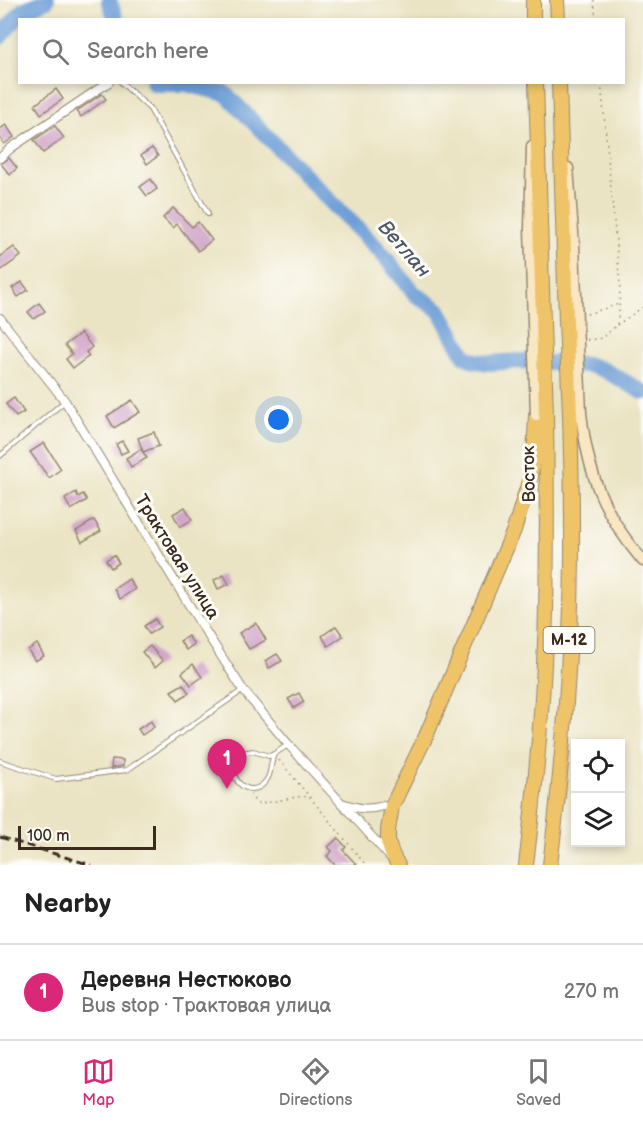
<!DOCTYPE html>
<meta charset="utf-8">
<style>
:root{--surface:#fff;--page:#f6f6f6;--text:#222;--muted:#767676;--line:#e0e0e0;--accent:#db2777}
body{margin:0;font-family:"Balsamiq Sans",sans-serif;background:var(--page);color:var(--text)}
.controls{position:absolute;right:18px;bottom:18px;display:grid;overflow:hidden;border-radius:0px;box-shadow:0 3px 9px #0003}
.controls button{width:54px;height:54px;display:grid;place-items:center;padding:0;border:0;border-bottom:2px solid var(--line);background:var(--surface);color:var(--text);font:30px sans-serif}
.scale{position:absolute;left:18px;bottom:15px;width:138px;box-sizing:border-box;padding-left:6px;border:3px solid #3b2a1e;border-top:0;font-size:16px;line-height:21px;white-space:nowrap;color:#3b2a1e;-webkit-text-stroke:4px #fdfcf7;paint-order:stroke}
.you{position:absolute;left:279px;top:420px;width:21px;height:21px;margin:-15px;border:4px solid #fff;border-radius:50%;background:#1a73e8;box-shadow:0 0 0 9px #1a73e833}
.badge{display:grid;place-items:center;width:39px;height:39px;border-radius:50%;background:var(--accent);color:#fff;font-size:20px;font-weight:700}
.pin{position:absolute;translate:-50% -50px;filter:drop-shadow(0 2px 3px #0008)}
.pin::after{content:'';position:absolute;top:32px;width:21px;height:18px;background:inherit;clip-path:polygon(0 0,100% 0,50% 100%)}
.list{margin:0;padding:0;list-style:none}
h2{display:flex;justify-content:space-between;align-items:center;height:78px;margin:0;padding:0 24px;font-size:26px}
h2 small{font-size:20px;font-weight:400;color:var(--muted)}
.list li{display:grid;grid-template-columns:39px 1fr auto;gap:18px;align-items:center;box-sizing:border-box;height:96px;padding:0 24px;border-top:2px solid var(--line)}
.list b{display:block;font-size:22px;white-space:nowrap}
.list p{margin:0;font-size:20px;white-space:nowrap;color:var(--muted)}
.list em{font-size:20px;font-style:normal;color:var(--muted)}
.icon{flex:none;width:33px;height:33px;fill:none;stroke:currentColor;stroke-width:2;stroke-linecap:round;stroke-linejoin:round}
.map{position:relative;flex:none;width:643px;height:865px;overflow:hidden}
.search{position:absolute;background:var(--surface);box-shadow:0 3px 9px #0003;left:18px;right:18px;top:18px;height:66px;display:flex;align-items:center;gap:15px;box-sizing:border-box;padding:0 21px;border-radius:0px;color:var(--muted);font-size:22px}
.sheet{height:174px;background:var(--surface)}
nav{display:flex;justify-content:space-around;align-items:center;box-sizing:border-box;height:84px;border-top:2px solid var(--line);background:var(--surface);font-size:16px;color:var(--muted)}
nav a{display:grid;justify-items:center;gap:3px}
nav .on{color:var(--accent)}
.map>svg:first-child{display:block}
</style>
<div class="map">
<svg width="643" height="865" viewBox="0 0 643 865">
<rect width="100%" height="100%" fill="#fdfcf7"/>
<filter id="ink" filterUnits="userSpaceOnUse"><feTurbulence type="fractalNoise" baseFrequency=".0167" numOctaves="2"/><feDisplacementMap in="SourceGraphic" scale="12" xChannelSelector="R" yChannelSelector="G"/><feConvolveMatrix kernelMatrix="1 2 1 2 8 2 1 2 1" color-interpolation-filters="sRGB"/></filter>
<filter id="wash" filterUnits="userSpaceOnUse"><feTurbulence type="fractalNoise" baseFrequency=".008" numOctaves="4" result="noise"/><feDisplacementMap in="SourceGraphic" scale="24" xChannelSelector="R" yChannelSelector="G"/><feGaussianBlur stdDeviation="1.35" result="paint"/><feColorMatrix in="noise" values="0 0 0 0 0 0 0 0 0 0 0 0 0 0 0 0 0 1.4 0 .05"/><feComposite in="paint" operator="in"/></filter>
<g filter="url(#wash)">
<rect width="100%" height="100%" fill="#ebe4c4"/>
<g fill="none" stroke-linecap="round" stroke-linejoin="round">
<!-- river -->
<g stroke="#6d9ed7" stroke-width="16">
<path d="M 109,0 L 116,20"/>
<path d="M 0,37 L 23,10 L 47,0"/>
<path d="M 153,82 L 155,84 L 186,84 L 226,94 L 319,190 L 379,250 L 415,294 L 439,310 L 465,356 L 475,361 L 490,363 L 519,361 L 589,365 L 604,370 L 643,392"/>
</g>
</g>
<g id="blocks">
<!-- building -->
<g fill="#d2a4ca">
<path d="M 56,89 L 63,99 L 41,114 L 35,105 Z"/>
<path d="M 102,94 L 106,99 L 81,117 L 77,111 Z"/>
<path d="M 6,125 L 14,137 L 4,144 L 0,138 L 0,129 Z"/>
<path d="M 55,126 L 64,138 L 43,153 L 34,140 Z"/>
<path d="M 152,148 L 158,156 L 147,164 L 141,155 Z"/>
<path d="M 9,158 L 17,168 L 10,175 L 1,164 Z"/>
<path d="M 151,179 L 157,189 L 147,196 L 140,187 Z"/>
<path d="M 173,208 L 192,227 L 198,222 L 212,240 L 198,251 L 177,224 L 173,228 L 163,218 Z"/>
<path d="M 14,247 L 21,256 L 0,271 L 0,257 Z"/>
<path d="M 22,282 L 28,290 L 18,297 L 12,288 Z"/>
<path d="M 39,303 L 45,311 L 34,319 L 28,312 Z"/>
<path d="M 81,333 L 92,347 L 86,352 L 89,356 L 73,368 L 66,359 L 72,354 L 65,345 Z"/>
<path d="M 14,398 L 24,412 L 16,417 L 6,404 Z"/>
<path d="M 132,400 L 140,412 L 114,428 L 107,416 Z"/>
<path d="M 154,432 L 159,446 L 143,452 L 138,438 Z"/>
<path d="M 122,441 L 128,451 L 121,454 L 116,444 Z"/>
<path d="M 44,443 L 61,469 L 49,478 L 30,452 Z"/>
<path d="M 141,449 L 147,458 L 131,467 L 126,458 Z"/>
<path d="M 76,492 L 78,497 L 83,494 L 87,500 L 71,510 L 65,499 Z"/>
<path d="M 185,507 L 192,520 L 180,527 L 173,514 Z"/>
<path d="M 94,520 L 101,531 L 82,542 L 76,531 Z"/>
<path d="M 114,555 L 119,563 L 111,568 L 106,560 Z"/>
<path d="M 224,575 L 229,584 L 218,589 L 214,580 Z"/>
<path d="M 129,579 L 135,589 L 120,599 L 114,589 Z"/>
<path d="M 155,619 L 160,627 L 149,634 L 144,626 Z"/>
<path d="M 256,623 L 266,640 L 249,649 L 239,633 Z"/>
<path d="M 336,626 L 343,636 L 328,646 L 322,636 Z"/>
<path d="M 188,636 L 194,644 L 186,650 L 180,641 Z"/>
<path d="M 37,644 L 44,656 L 35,661 L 28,650 Z"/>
<path d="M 150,646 L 163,661 L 155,668 L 142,652 Z"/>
<path d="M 277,654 L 282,661 L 269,668 L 265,661 Z"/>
<path d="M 193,664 L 202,677 L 191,685 L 182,673 Z"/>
<path d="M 183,684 L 189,693 L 178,700 L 171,691 Z"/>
<path d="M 299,693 L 304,702 L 294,708 L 288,699 Z"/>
<path d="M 151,721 L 154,727 L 142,735 L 138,729 Z"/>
<path d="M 112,759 L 123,760 L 123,766 L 111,768 Z"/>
<path d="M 338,838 L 346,847 L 343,850 L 357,865 L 335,865 L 327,856 L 332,851 L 328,847 Z"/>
</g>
</g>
</g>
<g filter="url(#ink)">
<use href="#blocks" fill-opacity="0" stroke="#938771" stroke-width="1.5"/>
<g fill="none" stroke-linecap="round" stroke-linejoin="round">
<!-- lane casing -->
<g stroke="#938771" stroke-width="6">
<g id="lane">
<path d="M 121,82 L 150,109 L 208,214"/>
<path d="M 0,456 L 65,401"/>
<path d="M 253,751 L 269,756 L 274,754 C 270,763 272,774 266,781 C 244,809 211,755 253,751 Z"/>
<path d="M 274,754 L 288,745"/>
<path d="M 0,761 L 56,779 L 127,770 L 243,690"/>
</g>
</g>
<!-- street casing -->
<g stroke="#938771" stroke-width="10">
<g id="street">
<path d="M 0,158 L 11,148 L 109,82"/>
<path d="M 0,318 L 65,401 L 197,618 L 243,690 L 288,744 L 390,857"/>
<path d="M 341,803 C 358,808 366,811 383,806"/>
</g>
</g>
<!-- secondary casing -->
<g stroke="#938771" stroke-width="13">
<g id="secondary">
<path d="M 532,146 L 530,229 L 533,322"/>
<path d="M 568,168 L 574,245 L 577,321"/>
<path d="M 581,413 C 588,474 603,514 643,561"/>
</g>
</g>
<!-- highway casing -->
<g stroke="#938771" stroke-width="16">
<g id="highway">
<path d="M 533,0 L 533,20"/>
<path d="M 557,0 L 558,20"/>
<path d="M 536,82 L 543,322"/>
<path d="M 559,82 L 566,321"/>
<path d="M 398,865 L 392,854 L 388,842 L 388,830 L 392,806 L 426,736 L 514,530 L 530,478 L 534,458 L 536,415"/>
<path d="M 526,865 C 535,791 542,717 545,643 C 548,567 547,491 546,415"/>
<path d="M 550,865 C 564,752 573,637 572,523 C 572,487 571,450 570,414"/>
</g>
</g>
<!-- path -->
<g stroke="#938771" stroke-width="1.5" stroke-dasharray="1.5 4.5" stroke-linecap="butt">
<path d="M 594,0 L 596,20"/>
<path d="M 587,314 L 619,304"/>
<path d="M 617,325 L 643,307"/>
<path d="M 587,340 L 602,338 L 617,325 L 619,312 L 620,285 L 601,82"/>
<path d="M 279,760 L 366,865"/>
<path d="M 250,794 L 256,803 L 260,804 L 302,796 L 308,797"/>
</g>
<!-- lane -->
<use href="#lane" stroke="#fff" stroke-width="4"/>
<!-- street -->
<use href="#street" stroke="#fff" stroke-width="8"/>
<!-- secondary -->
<use href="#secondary" stroke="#f9e7c3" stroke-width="10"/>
<!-- highway -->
<use href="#highway" stroke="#efc469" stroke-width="14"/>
<!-- rail -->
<path stroke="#3b2a1e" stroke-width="3" stroke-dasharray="9 4.5" stroke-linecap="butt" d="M 0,837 L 91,865"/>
<!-- secondary-bridge casing -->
<g stroke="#938771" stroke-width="13" stroke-linecap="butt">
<g id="secondary-bridge">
<path d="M 577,321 L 581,413"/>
<path d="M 533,322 L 536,415"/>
</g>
</g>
<!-- highway-bridge casing -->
<g stroke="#938771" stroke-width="16" stroke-linecap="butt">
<g id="highway-bridge">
<path d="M 566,321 L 570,414"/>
<path d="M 543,322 L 546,415"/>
</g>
</g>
<!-- secondary-bridge -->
<use href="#secondary-bridge" stroke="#f9e7c3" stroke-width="10"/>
<!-- highway-bridge -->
<use href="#highway-bridge" stroke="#efc469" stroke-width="14"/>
</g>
</g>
<g text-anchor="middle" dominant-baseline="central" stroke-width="6" stroke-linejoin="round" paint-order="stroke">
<!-- shield labels -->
<rect fill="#fdfcf7" stroke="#75695f" stroke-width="1.5" x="543.5" y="627" width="51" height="26" rx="4.5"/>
<g font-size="16" font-weight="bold" fill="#3b2a1e">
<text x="569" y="640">М-12</text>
</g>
<!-- street labels -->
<g font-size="18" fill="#3b2a1e" stroke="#fdfcf7">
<text transform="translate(529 474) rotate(-91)">Восток</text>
<text transform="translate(177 557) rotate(58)">Трактовая улица</text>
</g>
<!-- water labels -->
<g font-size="20" font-style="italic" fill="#4f5868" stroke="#fdfcf7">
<text transform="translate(404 249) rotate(49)">Ветлан</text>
</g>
</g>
</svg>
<div class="controls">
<button><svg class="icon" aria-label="locate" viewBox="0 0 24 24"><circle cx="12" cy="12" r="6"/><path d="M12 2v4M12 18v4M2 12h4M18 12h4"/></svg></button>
<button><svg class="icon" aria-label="layers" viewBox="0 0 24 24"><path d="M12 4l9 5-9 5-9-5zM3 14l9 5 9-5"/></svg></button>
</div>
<div class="scale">100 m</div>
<div class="you"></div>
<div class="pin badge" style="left:227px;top:789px">1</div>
<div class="search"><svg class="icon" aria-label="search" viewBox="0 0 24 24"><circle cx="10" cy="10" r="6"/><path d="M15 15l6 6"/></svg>Search here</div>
</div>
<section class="sheet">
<h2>Nearby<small></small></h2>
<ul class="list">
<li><span class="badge">1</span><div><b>Деревня Нестюково</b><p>Bus stop · Трактовая улица</p></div><em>270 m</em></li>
</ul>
</section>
<nav>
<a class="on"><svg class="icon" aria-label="map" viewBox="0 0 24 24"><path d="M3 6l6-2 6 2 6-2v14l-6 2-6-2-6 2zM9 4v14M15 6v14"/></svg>Map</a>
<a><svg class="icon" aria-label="directions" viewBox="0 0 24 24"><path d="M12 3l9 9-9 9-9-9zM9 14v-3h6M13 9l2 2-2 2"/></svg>Directions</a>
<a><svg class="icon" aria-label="saved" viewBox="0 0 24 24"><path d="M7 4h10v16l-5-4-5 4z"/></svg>Saved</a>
</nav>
